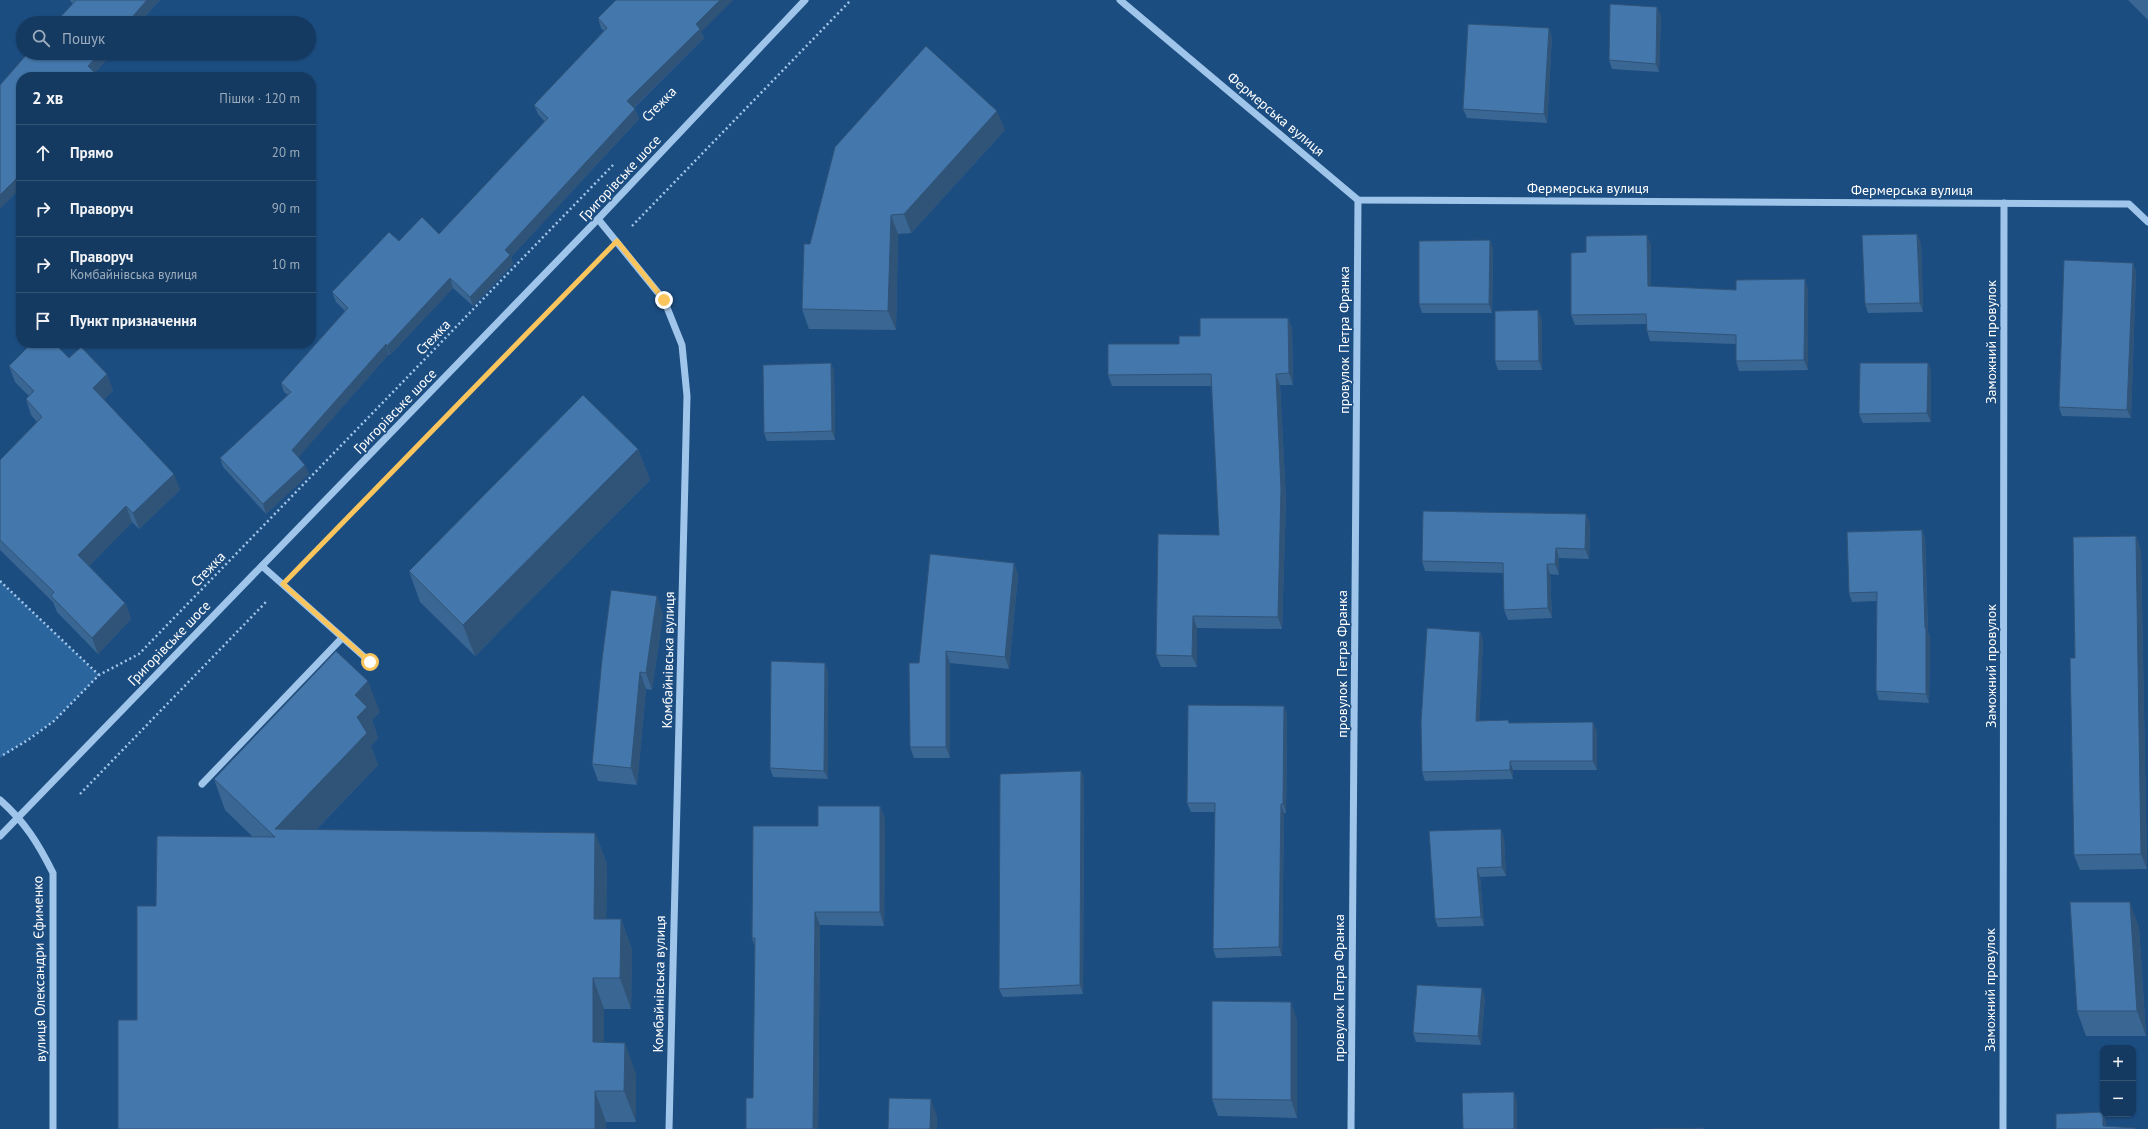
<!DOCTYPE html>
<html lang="uk">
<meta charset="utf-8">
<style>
:root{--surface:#153a61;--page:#1e4167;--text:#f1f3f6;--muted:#9dadbd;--line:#345476}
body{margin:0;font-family:"PT Sans",sans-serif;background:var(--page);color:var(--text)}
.controls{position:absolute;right:12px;bottom:12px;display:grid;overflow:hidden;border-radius:8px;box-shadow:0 1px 3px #0004}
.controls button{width:36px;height:36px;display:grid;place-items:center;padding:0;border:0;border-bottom:1px solid var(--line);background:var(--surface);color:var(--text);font:20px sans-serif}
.stop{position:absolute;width:12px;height:12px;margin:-9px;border:3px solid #fac55d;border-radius:50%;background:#fff}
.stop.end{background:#fac55d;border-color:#fff;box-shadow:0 1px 4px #0008}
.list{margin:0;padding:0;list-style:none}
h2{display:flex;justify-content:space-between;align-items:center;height:52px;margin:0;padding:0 16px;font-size:17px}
h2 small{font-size:13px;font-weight:400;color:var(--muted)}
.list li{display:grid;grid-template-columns:26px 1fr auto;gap:12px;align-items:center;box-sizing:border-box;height:56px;padding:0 16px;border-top:1px solid var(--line)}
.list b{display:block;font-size:15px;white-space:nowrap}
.list p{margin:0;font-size:13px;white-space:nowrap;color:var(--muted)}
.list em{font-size:13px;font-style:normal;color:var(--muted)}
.icon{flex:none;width:22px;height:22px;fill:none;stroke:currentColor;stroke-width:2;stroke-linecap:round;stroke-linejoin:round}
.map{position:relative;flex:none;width:2148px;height:1129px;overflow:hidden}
.search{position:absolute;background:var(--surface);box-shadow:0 1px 3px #0004;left:16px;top:16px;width:300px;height:44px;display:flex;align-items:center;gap:10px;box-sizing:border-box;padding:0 14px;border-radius:22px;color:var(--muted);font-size:15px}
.panel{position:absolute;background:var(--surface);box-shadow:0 1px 3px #0004;left:16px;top:72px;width:300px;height:276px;border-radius:16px}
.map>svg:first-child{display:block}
</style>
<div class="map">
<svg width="2148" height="1129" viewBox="0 0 2148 1129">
<rect width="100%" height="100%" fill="#1c4d81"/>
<!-- green -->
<path fill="#2b659e" d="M 0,581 L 99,675 L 54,721 L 0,758 Z"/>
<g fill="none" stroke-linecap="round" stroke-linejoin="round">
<!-- path -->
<g stroke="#a0c5ea" stroke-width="2.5" stroke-dasharray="2 3" stroke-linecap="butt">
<path d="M 632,226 L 851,0"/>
<path d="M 299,568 L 601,258"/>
<path d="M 0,581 L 99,675"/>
<path d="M 3,755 L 28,740 L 54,721 L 99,675 L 139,654 L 613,165"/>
<path d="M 80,794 L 266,602"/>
</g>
<!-- minor -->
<g stroke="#a0c5ea" stroke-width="7">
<path d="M 1120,0 L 1358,200 L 2129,204 L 2148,222"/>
<path d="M 598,219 L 664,300 L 682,345 L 687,396 L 669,1129"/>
<path d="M 262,566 L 370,662"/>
<path d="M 202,784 L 342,638"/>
<path d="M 0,800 C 25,822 38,843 53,873 L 53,1129"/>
<path d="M 0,836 L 598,219 L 805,0"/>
<path d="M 1351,1129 L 1358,200"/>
<path d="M 2003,1129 L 2004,203"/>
</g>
</g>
<!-- wall -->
<g fill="#3a6693">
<path d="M 70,0 L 160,0 L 139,23 L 73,4 L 71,2 Z"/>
<path d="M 2128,0 L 2148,0 L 2148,20 Z"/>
<path d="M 1661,15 L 1659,72 L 1612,69 L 1609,60 Z"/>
<path d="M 598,18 L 701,32 L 704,38 L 634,108 L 635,109 L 639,119 L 511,257 L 513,264 L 473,306 L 453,288 L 390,355 L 389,354 L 298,457 L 309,474 L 266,514 L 223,467 L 220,458 L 288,395 L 284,392 L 281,383 L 345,311 L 336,302 L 332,292 L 399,241 L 439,234 L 545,122 L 538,114 L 534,105 L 604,31 L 601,28 Z"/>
<path d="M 1552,37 L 1547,123 L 1467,118 L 1463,109 Z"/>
<path d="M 1005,130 L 911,233 L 898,234 L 896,330 L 809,329 L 802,309 L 810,244 Z"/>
<path d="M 1921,243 L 1923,312 L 1868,313 L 1865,304 Z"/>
<path d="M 1651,245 L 1651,286 L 1736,290 L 1808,289 L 1808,370 L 1739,371 L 1736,361 L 1736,344 L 1650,341 L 1647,331 L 1646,324 L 1575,325 L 1571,315 L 1586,252 Z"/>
<path d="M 1493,249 L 1492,313 L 1422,313 L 1419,304 Z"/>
<path d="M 2133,263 L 2136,272 L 2131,418 L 2062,416 L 2059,407 Z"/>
<path d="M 1288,318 L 1292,329 L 1293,385 L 1280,385 L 1286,500 L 1282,629 L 1197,628 L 1197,667 L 1161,667 L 1156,655 L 1219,535 L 1212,386 L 1112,386 L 1108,375 L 1179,344 L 1200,336 Z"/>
<path d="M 1542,319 L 1542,370 L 1498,370 L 1495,361 Z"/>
<path d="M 69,358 L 107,374 L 113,391 L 104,399 L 180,490 L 139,529 L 132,522 L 89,566 L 125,603 L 131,619 L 98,654 L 57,612 L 53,602 L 0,550 L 0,460 L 37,422 L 31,415 L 26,399 L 29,396 L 15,382 L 9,366 Z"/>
<path d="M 831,363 L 834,372 L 835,440 L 767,441 L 764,433 Z"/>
<path d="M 1928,363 L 1931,371 L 1931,422 L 1863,423 L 1859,414 Z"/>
<path d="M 638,449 L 650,480 L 475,656 L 420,602 L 409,571 Z"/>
<path d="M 1586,514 L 1590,524 L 1589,559 L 1559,558 L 1559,575 L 1550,574 L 1552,618 L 1508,620 L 1504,610 L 1503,573 L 1425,571 L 1422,561 Z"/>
<path d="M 1922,530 L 1925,539 L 1928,632 L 1930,637 L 1929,703 L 1879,700 L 1876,691 L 1877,601 L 1852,602 L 1849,593 Z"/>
<path d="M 2136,536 L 2141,551 L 2147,869 L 2080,870 L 2074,855 L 2075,658 Z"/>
<path d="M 1014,563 L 1018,575 L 1009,669 L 950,663 L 950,758 L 914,758 L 910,747 L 919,663 Z"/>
<path d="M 663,614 L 652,690 L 646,689 L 637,785 L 598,781 L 592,764 Z"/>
<path d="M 1480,632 L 1483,641 L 1479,721 L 1597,731 L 1597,770 L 1513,770 L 1513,779 L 1425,781 L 1422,772 Z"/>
<path d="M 828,672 L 828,779 L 773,777 L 770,768 Z"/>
<path d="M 1284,706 L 1287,715 L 1286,813 L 1284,813 L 1282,956 L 1216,958 L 1213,949 L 1215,812 L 1191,812 L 1187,803 Z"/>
<path d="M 380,712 L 372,720 L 378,738 L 371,746 L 378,765 L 316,830 L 595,833 L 607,864 L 606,919 L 621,919 L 632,950 L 631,1009 L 604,1009 L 604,1043 L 636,1074 L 636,1122 L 606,1122 L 606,1129 L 137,1020 L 156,906 L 253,837 L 225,810 L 214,779 Z"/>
<path d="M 1081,771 L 1084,779 L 1083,994 L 1003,997 L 999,989 Z"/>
<path d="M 880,806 L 885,820 L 884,926 L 820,925 L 818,1129 L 746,1129 L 753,1098 L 755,947 L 752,938 L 818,826 Z"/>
<path d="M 1501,829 L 1504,838 L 1506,876 L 1480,877 L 1484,926 L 1438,927 L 1435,919 Z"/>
<path d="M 2139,927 L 2146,1036 L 2086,1036 L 2077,1011 Z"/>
<path d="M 1485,997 L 1481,1045 L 1416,1042 L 1413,1033 Z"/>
<path d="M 1297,1020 L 1297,1118 L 1218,1116 L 1212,1099 Z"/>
</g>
<!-- shaded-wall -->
<g fill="#305378">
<path d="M 147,0 L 160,0 L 139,23 L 127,23 Z"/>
<path d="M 720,0 L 733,0 L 701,32 L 704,38 L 630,111 L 627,101 L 696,24 Z"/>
<path d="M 1657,7 L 1661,15 L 1659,72 L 1656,64 Z"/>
<path d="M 1549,28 L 1552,37 L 1547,123 L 1544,114 Z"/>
<path d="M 100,53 L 113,53 L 95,73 L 96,77 L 91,77 L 88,66 Z"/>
<path d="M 635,109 L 639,119 L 511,257 L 513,264 L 473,306 L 470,297 L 505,250 Z"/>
<path d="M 997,111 L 1005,130 L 911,233 L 904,214 Z"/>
<path d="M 21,174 L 21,188 L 0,209 L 0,195 Z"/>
<path d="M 891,215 L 898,234 L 896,330 L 888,311 Z"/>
<path d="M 1917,234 L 1921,243 L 1923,312 L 1920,303 Z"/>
<path d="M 1647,235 L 1651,245 L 1651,296 L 1648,286 Z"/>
<path d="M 1490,240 L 1493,249 L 1492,313 L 1489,304 Z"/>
<path d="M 2133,263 L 2136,272 L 2131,418 L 2127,410 Z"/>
<path d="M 450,278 L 453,288 L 390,355 L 387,346 Z"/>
<path d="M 1805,279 L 1808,289 L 1808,370 L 1804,360 Z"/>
<path d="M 1538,310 L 1542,319 L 1542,370 L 1539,361 Z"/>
<path d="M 1288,318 L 1292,329 L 1293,385 L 1289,373 Z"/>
<path d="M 386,344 L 389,354 L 296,460 L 292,450 Z"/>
<path d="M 831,363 L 834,372 L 835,440 L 832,431 Z"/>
<path d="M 1928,363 L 1931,371 L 1931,422 L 1927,413 Z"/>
<path d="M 107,374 L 113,391 L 99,404 L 93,388 Z"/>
<path d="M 1276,374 L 1280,385 L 1286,500 L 1282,629 L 1278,617 Z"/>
<path d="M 638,449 L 650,480 L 475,656 L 463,625 Z"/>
<path d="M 305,465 L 309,474 L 266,514 L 263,504 Z"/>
<path d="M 174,474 L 180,490 L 139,529 L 133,513 Z"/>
<path d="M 126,506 L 132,522 L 84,571 L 78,555 Z"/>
<path d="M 1586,514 L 1590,524 L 1589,559 L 1585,549 Z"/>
<path d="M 1922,530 L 1925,539 L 1928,632 L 1930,637 L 1929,703 L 1926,694 Z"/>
<path d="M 2136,536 L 2141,551 L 2147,869 L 2141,854 Z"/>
<path d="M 1556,548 L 1559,558 L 1559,575 L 1555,564 Z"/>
<path d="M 1014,563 L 1018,575 L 1009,669 L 1005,657 Z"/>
<path d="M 1547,564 L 1550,574 L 1552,618 L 1548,608 Z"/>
<path d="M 657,596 L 663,614 L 652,690 L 646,673 Z"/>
<path d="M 125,603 L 131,619 L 98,654 L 92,638 Z"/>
<path d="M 1193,616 L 1197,628 L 1197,667 L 1192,656 Z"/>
<path d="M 1480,632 L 1483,641 L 1479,730 L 1476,721 Z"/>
<path d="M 946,651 L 950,663 L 950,758 L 946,747 Z"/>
<path d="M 825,663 L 828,672 L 828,779 L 824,771 Z"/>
<path d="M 640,672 L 646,689 L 637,785 L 631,768 Z"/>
<path d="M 368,681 L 380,712 L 372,720 L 378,738 L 371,746 L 378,765 L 287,860 L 275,829 L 357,717 L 355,695 Z"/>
<path d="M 1284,706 L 1287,715 L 1286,813 L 1283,804 Z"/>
<path d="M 1593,722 L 1597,731 L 1597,770 L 1593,761 Z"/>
<path d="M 1510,761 L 1513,770 L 1513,779 L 1510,770 Z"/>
<path d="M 1081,771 L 1084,779 L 1083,994 L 1080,985 Z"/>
<path d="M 1281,804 L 1284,813 L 1282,956 L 1279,947 Z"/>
<path d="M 880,806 L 885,820 L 884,926 L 880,912 Z"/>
<path d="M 1501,829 L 1504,838 L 1506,876 L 1502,867 Z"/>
<path d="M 595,833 L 607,864 L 606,950 L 594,919 Z"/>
<path d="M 1477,868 L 1480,877 L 1484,926 L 1481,917 Z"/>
<path d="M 2130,902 L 2139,927 L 2146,1036 L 2137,1011 Z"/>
<path d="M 815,912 L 820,925 L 818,1129 L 813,1129 Z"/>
<path d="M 621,919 L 632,950 L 631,1009 L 620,978 Z"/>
<path d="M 593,978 L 604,1009 L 604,1074 L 593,1042 Z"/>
<path d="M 1482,988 L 1485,997 L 1481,1045 L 1478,1036 Z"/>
<path d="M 1291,1002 L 1297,1020 L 1297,1118 L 1291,1100 Z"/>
<path d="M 625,1043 L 636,1074 L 636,1122 L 624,1091 Z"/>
<path d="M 595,1091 L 606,1122 L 606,1129 L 595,1129 Z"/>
<path d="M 1514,1092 L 1517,1101 L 1517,1129 L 1514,1129 Z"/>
<path d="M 931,1099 L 937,1116 L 937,1129 L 930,1129 Z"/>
<path d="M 2103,1114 L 2104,1114 L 2106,1121 L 2106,1129 L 2103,1126 Z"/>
</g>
<!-- building -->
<g fill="#4477ab" stroke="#305378">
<path d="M 76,0 L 147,0 L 127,23 L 55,23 Z"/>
<path d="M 616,0 L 720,0 L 696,24 L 700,29 L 627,101 L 635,109 L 505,250 L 510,255 L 470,297 L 450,278 L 387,346 L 386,344 L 292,450 L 305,465 L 263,504 L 220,458 L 291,392 L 281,383 L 348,308 L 332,292 L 389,232 L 399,241 L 422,217 L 439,234 L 548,118 L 534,105 L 607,28 L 598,18 Z"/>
<path d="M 1610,4 L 1657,7 L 1656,64 L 1609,60 Z"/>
<path d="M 1468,24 L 1549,28 L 1544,114 L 1463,109 Z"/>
<path d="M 926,46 L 997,111 L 904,214 L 891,215 L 888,311 L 802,309 L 804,244 L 810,244 L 835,147 Z"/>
<path d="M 28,53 L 100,53 L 88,66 L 95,73 L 91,77 L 21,77 L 21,174 L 0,195 L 0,85 Z"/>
<path d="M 1917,234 L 1920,303 L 1865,304 L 1862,235 Z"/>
<path d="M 1647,235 L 1648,286 L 1736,290 L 1736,280 L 1805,279 L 1804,360 L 1736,361 L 1736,335 L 1647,331 L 1646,314 L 1571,315 L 1571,253 L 1586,252 L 1586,236 Z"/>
<path d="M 1490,240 L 1489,304 L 1419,304 L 1419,241 Z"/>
<path d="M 2064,260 L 2133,263 L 2127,410 L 2059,407 Z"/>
<path d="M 1538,310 L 1539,361 L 1495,361 L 1495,311 Z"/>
<path d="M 1200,318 L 1288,318 L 1289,373 L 1276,374 L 1281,489 L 1278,617 L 1193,616 L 1192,656 L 1156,655 L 1158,534 L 1219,535 L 1211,374 L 1108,375 L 1108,344 L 1179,344 L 1179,336 L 1200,336 Z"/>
<path d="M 32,343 L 54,343 L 69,358 L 81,347 L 107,374 L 93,388 L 174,474 L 133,513 L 126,506 L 78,555 L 125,603 L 92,638 L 51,596 L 54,592 L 0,540 L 0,460 L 42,417 L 26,399 L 34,391 L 9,366 Z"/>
<path d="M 831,363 L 832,431 L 764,433 L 763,365 Z"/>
<path d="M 1860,363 L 1928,363 L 1927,413 L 1859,414 Z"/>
<path d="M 583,395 L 638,449 L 463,625 L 409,571 Z"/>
<path d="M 1423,511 L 1586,514 L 1585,549 L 1556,548 L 1555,564 L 1547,564 L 1548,608 L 1504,610 L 1503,563 L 1422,561 Z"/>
<path d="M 1922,530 L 1925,628 L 1926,628 L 1926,694 L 1876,691 L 1877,592 L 1849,593 L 1847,532 Z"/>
<path d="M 2136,536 L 2141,854 L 2074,855 L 2070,658 L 2075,658 L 2073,537 Z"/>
<path d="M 930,554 L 1014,563 L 1005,657 L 946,651 L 946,747 L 910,747 L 909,663 L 919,663 Z"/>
<path d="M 611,590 L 657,596 L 646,673 L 640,672 L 631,768 L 592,764 L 602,659 Z"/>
<path d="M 1427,628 L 1480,632 L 1476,721 L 1508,720 L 1509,723 L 1593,722 L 1593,761 L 1510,761 L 1510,770 L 1422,772 L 1421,722 Z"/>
<path d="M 336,651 L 368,681 L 355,695 L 367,707 L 357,717 L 367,733 L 275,829 L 595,833 L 594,919 L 621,919 L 620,978 L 593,978 L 593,1042 L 625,1043 L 624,1091 L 595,1091 L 595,1129 L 118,1129 L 118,1020 L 137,1020 L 137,906 L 156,906 L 157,836 L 275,837 L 214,779 Z"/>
<path d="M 771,661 L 825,663 L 824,771 L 770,768 Z"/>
<path d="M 1188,705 L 1284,706 L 1283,804 L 1281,804 L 1279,947 L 1213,949 L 1215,803 L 1187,803 Z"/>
<path d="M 1081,771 L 1080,985 L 999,989 L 1000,774 Z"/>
<path d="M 818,806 L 880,806 L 880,912 L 815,912 L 813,1129 L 746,1129 L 746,1098 L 753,1098 L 755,938 L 752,938 L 753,826 L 818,826 Z"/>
<path d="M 1501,829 L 1502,867 L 1477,868 L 1481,917 L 1435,919 L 1429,831 Z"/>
<path d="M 2070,902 L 2130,902 L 2137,1011 L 2077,1011 Z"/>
<path d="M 1417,985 L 1482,988 L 1478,1036 L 1413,1033 Z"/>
<path d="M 1212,1001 L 1291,1002 L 1291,1100 L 1212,1099 Z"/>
<path d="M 1514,1092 L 1514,1129 L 1463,1129 L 1462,1093 Z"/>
<path d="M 889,1098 L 931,1099 L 930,1129 L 888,1129 Z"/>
<path d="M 2103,1112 L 2103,1126 L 2135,1128 L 2135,1129 L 2056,1129 L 2056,1114 Z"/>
<path d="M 1704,1128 L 1704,1129 L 1651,1129 Z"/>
</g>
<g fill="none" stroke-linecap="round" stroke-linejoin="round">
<!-- route -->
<path stroke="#fac55d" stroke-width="5" d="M 370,662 L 283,584 L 617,241 L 664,300"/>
</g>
<g text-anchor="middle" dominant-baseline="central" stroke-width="3" stroke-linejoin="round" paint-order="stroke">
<!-- street labels -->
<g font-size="14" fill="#fff" stroke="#1c4d81">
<text transform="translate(659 104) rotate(-46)">Стежка</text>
<text transform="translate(1276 114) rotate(40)">Фермерська вулиця</text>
<text transform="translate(620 178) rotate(-47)">Григорівське шосе</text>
<text x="1588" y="188">Фермерська вулиця</text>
<text x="1912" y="190">Фермерська вулиця</text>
<text transform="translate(433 337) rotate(-46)">Стежка</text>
<text transform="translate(1344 340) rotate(-90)">провулок Петра Франка</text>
<text transform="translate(1991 342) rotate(-90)">Заможний провулок</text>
<text transform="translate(395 411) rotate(-46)">Григорівське шосе</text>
<text transform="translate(208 569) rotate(-46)">Стежка</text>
<text transform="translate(169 643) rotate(-46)">Григорівське шосе</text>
<text transform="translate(668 660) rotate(-89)">Комбайнівська вулиця</text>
<text transform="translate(1342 664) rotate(-90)">провулок Петра Франка</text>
<text transform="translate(1991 666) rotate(-90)">Заможний провулок</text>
<text transform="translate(39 969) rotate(-91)">вулиця Олександри Єфименко</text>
<text transform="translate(659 984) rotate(-89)">Комбайнівська вулиця</text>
<text transform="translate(1339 988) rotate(-90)">провулок Петра Франка</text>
<text transform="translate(1990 990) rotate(-90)">Заможний провулок</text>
</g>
</g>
</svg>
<div class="controls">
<button>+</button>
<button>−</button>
</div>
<div class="stop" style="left:370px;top:662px"></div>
<div class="stop end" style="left:664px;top:300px"></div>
<div class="search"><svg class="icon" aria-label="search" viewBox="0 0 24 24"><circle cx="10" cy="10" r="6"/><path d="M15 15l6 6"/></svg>Пошук</div>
<section class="panel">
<h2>2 хв<small>Пішки · 120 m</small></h2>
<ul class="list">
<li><svg class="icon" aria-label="ahead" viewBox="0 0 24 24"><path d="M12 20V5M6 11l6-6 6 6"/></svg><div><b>Прямо</b></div><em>20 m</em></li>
<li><svg class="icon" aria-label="right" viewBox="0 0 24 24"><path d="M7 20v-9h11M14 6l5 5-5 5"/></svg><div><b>Праворуч</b></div><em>90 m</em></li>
<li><svg class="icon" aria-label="right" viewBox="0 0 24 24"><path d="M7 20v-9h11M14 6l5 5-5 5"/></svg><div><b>Праворуч</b><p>Комбайнівська вулиця</p></div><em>10 m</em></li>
<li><svg class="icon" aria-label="arrive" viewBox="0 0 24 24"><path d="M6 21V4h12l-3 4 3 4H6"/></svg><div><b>Пункт призначення</b></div></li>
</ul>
</section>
</div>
